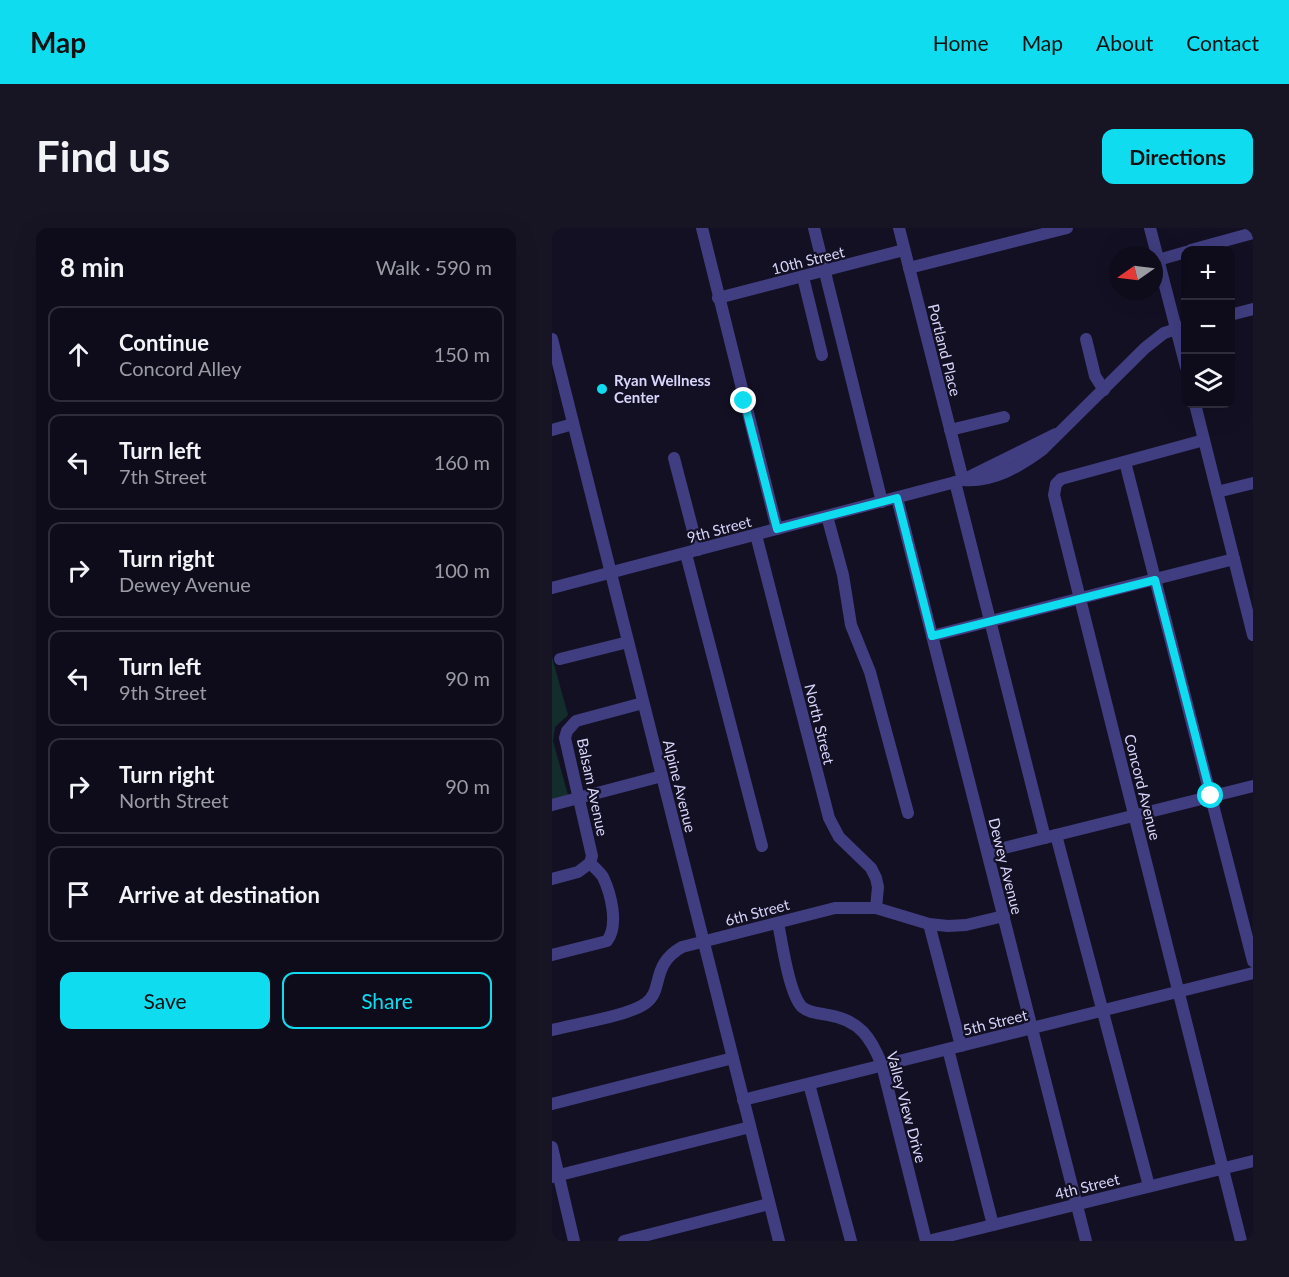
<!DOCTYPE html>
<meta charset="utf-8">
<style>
:root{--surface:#0e0c1b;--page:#171524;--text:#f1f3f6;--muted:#9b9ba3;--line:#2e2c3a;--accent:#0fdcee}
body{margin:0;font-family:Lato,sans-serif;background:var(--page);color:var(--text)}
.controls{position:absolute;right:18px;top:18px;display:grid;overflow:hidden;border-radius:12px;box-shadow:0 6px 24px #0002}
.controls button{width:54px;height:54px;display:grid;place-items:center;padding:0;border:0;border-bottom:2px solid var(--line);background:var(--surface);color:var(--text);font:30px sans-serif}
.compass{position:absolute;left:557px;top:18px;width:54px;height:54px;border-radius:50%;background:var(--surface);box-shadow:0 6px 24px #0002;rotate:256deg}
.stop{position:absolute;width:18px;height:18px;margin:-14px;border:4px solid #0fdcee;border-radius:50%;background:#fff}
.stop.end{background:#0fdcee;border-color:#fff;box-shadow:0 2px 6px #0008}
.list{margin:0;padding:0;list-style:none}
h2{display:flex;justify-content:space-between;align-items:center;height:78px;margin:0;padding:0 24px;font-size:26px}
h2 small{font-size:20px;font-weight:400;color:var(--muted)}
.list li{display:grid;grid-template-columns:39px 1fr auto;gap:18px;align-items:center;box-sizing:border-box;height:96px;margin:0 12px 12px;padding:0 12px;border:2px solid var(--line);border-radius:12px}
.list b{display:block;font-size:22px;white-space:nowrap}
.list p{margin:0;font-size:20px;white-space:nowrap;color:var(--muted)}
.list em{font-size:20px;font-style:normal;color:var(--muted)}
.actions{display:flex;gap:12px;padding:18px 24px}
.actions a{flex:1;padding:14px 0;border:2px solid var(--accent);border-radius:12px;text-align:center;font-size:21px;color:var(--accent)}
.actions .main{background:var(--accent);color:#111}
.icon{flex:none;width:33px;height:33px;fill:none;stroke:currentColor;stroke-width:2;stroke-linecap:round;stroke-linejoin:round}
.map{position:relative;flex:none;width:701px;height:1013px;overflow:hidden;border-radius:12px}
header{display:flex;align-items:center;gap:36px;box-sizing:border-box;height:84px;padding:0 30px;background:var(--accent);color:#111}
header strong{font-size:28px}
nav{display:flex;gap:33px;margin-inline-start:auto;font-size:21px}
.intro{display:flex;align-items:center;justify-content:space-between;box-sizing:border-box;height:144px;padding:0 36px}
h1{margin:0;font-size:42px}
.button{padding:15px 27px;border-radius:12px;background:var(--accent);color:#111;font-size:21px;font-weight:700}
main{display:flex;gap:36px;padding:0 36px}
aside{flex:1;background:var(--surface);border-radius:12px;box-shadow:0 6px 24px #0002}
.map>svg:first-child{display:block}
</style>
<header>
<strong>Map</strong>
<nav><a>Home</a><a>Map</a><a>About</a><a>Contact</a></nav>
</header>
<div class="intro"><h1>Find us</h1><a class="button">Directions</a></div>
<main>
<aside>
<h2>8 min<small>Walk · 590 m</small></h2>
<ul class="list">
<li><svg class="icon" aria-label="ahead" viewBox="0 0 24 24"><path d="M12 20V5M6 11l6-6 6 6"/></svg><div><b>Continue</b><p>Concord Alley</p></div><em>150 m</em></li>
<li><svg class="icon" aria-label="left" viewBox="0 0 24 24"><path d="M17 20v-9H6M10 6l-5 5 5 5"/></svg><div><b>Turn left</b><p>7th Street</p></div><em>160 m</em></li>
<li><svg class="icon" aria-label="right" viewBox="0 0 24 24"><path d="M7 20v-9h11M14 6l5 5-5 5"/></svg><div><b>Turn right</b><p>Dewey Avenue</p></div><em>100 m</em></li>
<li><svg class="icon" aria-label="left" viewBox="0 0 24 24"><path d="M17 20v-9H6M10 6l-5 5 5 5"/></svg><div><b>Turn left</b><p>9th Street</p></div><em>90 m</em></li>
<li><svg class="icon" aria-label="right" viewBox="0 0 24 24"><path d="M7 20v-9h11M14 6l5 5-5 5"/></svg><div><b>Turn right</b><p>North Street</p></div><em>90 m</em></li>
<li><svg class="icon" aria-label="arrive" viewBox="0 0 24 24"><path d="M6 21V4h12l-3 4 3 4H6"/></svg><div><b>Arrive at destination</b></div></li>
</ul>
<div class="actions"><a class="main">Save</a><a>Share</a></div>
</aside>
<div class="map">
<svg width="701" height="1013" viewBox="0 0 701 1013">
<rect width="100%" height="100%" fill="#131024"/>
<!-- green -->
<path fill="#132d2c" d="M 0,429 L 16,487 L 3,499 L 1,513 L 16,567 L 0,571 Z"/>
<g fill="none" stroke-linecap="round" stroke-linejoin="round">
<!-- minor -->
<g stroke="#403e80" stroke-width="12">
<path d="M 150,0 L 225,301"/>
<path d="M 262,0 L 330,274"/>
<path d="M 347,0 L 411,252"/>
<path d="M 598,0 L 634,139"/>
<path d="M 639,22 L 701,5"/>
<path d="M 606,32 L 634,24"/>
<path d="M 357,40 L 515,0"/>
<path d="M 251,49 L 270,127"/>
<path d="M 166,70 L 352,22"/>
<path d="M 678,87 L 701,81"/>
<path d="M 0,111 L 227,1013"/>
<path d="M 534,111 L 543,148 L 552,162"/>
<path d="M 643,176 L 701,407"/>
<path d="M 0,202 L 21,196"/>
<path d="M 398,202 L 452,189"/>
<path d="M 652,212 L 509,251 L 504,256 L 502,267 L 689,1013"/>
<path d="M 122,230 L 146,322"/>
<path d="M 573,234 L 701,733"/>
<path d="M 412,252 C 441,254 467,239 490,222 L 593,120 L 612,105 L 634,98"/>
<path d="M 403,254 L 493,610"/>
<path d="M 665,264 L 701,255"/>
<path d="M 345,270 L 534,1013"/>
<path d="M 275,288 L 291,347 L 299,397 L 318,444 L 356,585"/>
<path d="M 204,307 L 277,590 L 287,609 L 319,640 L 324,650 L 326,659 L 324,680"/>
<path d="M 134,326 L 210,618"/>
<path d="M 0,360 L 411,252 L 504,206"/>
<path d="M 380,408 L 682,331"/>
<path d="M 8,431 L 76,414"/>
<path d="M 0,577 L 110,548"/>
<path d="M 504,607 L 597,958"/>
<path d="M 436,624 L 701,558"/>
<path d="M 38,635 L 40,628 L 13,510 L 15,503 L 24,493 L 91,475"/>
<path d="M 0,651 L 26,644 L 38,635"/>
<path d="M 226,695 C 230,714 237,766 250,779 C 257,785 267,785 276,787 C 308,792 319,810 330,837 L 374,1013"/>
<path d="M 377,696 L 409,818"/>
<path d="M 0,727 L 55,713 C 67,697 59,666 51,649 C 48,644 42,639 38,635"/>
<path d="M 0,802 C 22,796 77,788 94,775 C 112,762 98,737 130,719 L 283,680 L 324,680 L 377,696 L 396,698 L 414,697 L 452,688"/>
<path d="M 396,821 L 441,997"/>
<path d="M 257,856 L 299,1013"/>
<path d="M 191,872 L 701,745"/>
<path d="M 0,876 L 181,830"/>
<path d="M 0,919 L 22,1013"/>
<path d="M 0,949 L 198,899"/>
<path d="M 72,1013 L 217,976"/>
<path d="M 376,1013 L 701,933"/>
</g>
</g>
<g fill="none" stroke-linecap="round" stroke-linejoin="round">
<!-- route -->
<path stroke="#0fdcee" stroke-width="8" d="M 192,173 L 225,301 L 345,270 L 380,408 L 603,352 L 659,568"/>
</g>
<!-- markers -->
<circle fill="#0fdcee" stroke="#131024" stroke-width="2" cx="50" cy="161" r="6"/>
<g text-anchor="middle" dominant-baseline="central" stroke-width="4.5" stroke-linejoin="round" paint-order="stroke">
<!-- street labels -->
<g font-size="15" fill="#d9d6fc" stroke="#131024">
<text transform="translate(256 32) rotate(-14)">10th Street</text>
<text transform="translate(393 122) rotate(76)">Portland Place</text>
<text transform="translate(167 301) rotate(-15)">9th Street</text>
<text transform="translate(268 496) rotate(76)">North Street</text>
<text transform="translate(128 558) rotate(76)">Alpine Avenue</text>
<text transform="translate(41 559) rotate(78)">Balsam Avenue</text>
<text transform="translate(591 559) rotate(76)">Concord Avenue</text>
<text transform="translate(454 638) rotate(76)">Dewey Avenue</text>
<text transform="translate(205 684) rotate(-15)">6th Street</text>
<text transform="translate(443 794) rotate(-14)">5th Street</text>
<text transform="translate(355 879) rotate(75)">Valley View Drive</text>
<text transform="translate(535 958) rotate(-14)">4th Street</text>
</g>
<!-- poi labels -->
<g font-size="15" font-weight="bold" fill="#d9d6fc" stroke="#131024" text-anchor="start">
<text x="62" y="152">Ryan Wellness<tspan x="62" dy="17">Center</tspan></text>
</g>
</g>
</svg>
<div class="controls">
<button>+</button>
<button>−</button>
<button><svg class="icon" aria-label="layers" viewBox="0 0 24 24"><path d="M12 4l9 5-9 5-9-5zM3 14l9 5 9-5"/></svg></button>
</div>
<svg class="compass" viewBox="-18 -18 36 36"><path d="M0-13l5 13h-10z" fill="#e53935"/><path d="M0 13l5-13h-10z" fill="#9b9ba3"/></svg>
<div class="stop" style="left:659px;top:568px"></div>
<div class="stop end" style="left:192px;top:173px"></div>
</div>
</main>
